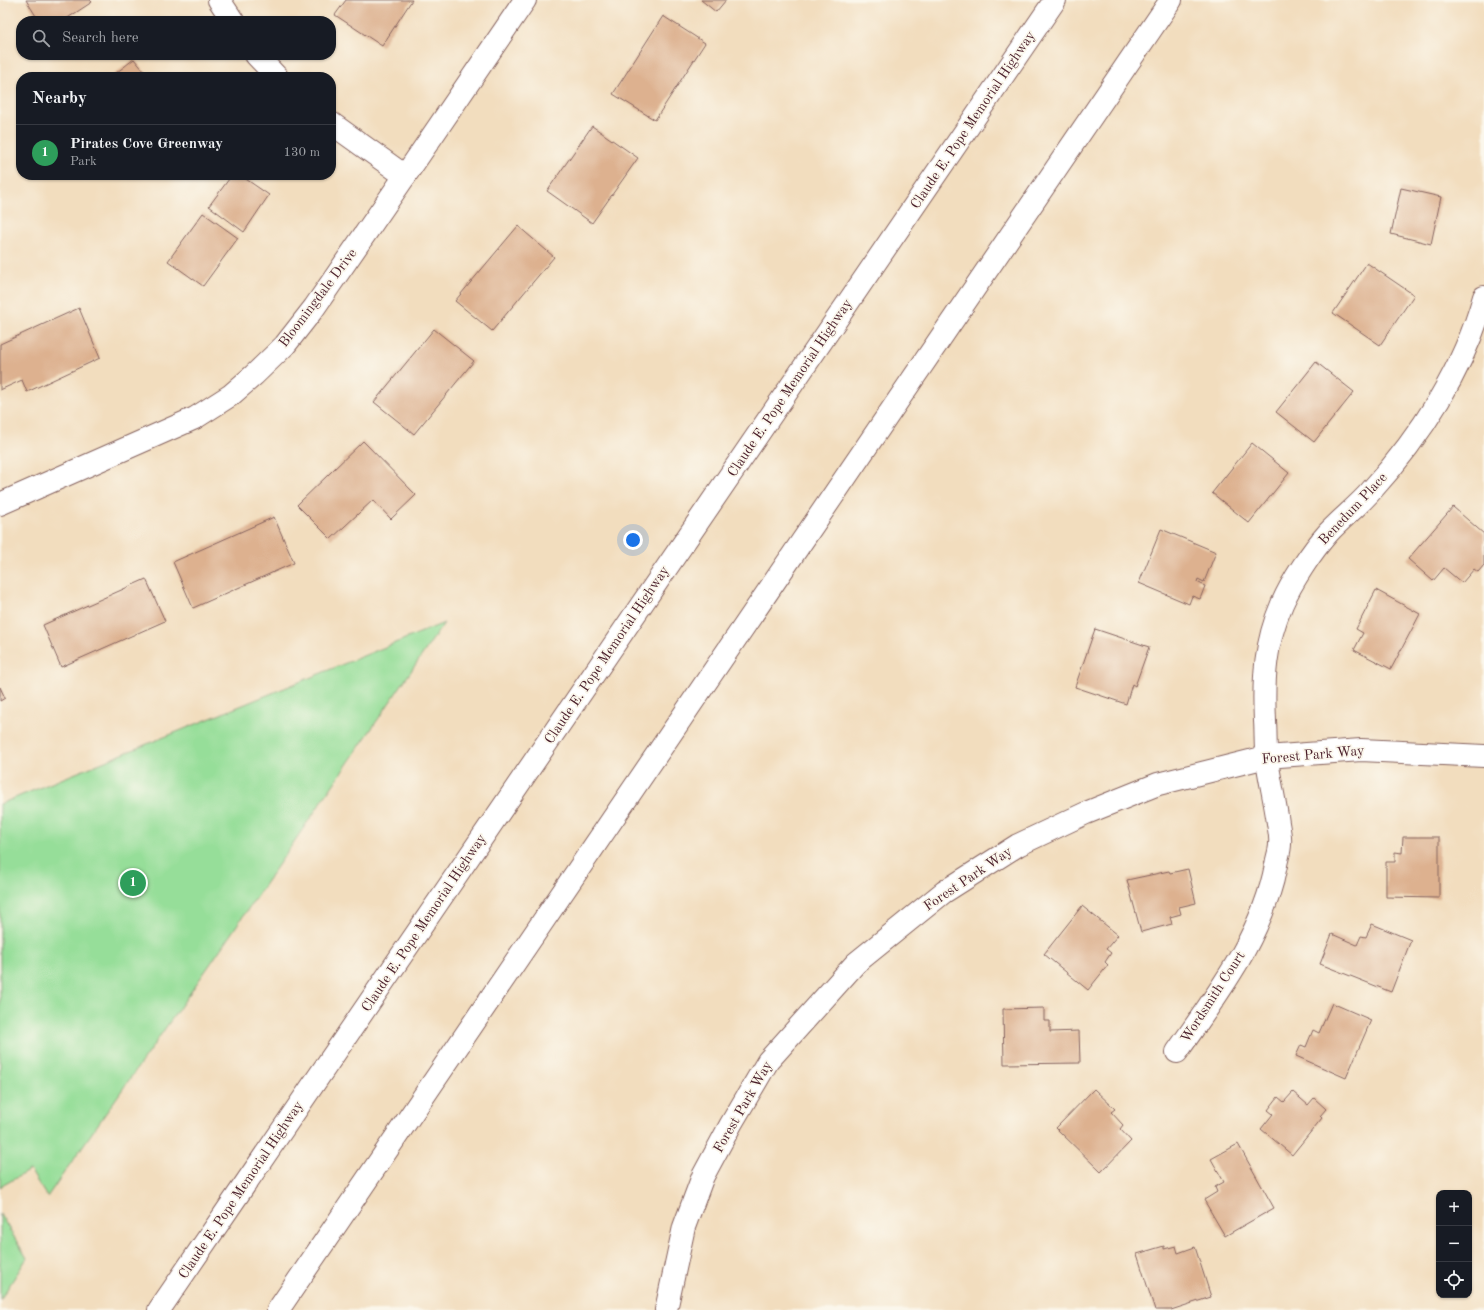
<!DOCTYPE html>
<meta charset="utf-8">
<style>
:root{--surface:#171b24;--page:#20242c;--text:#f1f3f6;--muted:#9ea1a6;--line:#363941;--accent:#2563eb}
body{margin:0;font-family:"Old Standard TT",serif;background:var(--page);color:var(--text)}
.controls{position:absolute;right:12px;bottom:12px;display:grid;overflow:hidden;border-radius:8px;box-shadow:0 1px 3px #0004}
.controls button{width:36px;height:36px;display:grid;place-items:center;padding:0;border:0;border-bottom:1px solid var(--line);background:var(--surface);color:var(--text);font:20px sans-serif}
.you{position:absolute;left:633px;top:540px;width:14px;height:14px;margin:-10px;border:3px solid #fff;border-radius:50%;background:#1a73e8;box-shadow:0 0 0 6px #1a73e833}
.badge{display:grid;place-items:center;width:26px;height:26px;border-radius:50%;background:var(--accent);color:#fff;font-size:13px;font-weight:700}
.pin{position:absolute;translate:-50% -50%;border:2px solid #fff;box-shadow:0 1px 4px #0006}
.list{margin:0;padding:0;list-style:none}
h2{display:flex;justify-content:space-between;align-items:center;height:52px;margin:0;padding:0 16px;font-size:17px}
h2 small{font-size:13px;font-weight:400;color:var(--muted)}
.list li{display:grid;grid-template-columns:26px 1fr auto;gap:12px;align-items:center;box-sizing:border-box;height:56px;padding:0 16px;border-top:1px solid var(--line)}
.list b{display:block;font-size:15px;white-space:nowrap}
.list p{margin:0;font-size:13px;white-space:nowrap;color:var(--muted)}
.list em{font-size:13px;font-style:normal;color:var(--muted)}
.icon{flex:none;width:22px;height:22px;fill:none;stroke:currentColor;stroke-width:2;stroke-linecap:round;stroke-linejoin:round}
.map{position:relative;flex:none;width:1484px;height:1310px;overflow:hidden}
.search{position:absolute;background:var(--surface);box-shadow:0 1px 3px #0004;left:16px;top:16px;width:320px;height:44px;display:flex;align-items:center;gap:10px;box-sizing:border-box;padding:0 14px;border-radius:16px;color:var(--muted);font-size:15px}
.panel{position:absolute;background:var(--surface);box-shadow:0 1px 3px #0004;left:16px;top:72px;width:320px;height:108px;border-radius:16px}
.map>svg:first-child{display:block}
</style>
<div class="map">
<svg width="1484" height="1310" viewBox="0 0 1484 1310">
<rect width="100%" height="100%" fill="#fbf7ec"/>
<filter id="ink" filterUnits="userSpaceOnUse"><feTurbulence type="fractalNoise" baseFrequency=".025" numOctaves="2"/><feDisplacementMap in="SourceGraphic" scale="8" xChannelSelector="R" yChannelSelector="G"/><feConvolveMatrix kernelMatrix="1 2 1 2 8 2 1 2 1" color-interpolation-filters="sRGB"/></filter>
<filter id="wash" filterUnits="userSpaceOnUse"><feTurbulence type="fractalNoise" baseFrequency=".012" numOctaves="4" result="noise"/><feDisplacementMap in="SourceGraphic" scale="16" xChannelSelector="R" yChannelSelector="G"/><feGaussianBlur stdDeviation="0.9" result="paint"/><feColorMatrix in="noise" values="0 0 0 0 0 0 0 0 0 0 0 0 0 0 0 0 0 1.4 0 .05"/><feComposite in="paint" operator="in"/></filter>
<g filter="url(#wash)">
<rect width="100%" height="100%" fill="#f2ddbe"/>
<!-- green -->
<g fill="#96de99" stroke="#707e62">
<path d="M 444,623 L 211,963 L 47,1197 L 30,1170 L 0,1187 L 0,804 Z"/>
<path d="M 0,1214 L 27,1258 L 0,1300 Z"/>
</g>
<g id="blocks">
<!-- building -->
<g fill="#ddb18f">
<path d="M 26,0 L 90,0 L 92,2 L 63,21 L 39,21 Z"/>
<path d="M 346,0 L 412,0 L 382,46 L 335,15 Z"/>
<path d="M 701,0 L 726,0 L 716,12 Z"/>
<path d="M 663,16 L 705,43 L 655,120 L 613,94 Z"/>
<path d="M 134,59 L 149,77 L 111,77 Z"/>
<path d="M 592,126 L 638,158 L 592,223 L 547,191 Z"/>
<path d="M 232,175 L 240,175 L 269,195 L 244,232 L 209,206 Z"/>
<path d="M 1401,188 L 1441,197 L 1431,244 L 1391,234 Z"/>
<path d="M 203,213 L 238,238 L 203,286 L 168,261 Z"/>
<path d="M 518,226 L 554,257 L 492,331 L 455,301 Z"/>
<path d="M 1367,263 L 1414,295 L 1380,345 L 1333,313 Z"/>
<path d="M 79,308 L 100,358 L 27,392 L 22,380 L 0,390 L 0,344 Z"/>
<path d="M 434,329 L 474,361 L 414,434 L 374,402 Z"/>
<path d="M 1316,362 L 1354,392 L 1314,442 L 1276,412 Z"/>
<path d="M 363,441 L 416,495 L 391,519 L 373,500 L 331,539 L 297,505 Z"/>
<path d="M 1252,443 L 1289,473 L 1249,523 L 1212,493 Z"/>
<path d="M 1453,507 L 1484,534 L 1484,565 L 1478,572 L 1474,569 L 1462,583 L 1444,568 L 1433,581 L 1408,559 Z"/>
<path d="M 274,517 L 294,563 L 193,608 L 173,562 Z"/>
<path d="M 1161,529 L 1216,552 L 1204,582 L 1198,579 L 1197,582 L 1205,586 L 1200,599 L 1192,596 L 1189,604 L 1139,583 Z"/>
<path d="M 146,579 L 165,621 L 61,667 L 43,625 Z"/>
<path d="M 1376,590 L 1420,614 L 1391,669 L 1354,650 L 1363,633 L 1356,629 Z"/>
<path d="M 1095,629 L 1149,647 L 1135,686 L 1132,684 L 1126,704 L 1075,687 Z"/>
<path d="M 0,687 L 5,698 L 0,701 Z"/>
<path d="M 1403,837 L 1439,837 L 1439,898 L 1386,897 L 1386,862 L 1395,862 L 1395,852 L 1402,853 Z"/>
<path d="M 1188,869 L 1196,903 L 1179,907 L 1181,914 L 1170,917 L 1172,924 L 1141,932 L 1127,880 L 1169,871 L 1170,873 Z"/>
<path d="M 1082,906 L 1118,935 L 1106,949 L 1111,953 L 1105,962 L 1108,965 L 1088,990 L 1044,954 Z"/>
<path d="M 1372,924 L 1411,940 L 1391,992 L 1320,964 L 1332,934 L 1357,945 L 1361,936 L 1366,937 Z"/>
<path d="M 1332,1003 L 1371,1020 L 1346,1078 L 1296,1056 L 1301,1045 L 1306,1047 L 1313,1030 L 1319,1033 Z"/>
<path d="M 1044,1008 L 1044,1021 L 1050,1021 L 1050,1032 L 1079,1031 L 1080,1063 L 1004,1064 L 1003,1009 Z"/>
<path d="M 1094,1089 L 1115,1109 L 1111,1112 L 1123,1125 L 1120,1129 L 1131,1141 L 1101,1172 L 1056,1128 Z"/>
<path d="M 1293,1092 L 1308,1105 L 1314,1098 L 1326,1109 L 1320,1116 L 1322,1118 L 1292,1155 L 1261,1129 L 1273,1114 L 1268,1110 L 1278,1097 L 1284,1102 Z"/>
<path d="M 1238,1144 L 1274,1208 L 1225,1236 L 1204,1200 L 1217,1192 L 1215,1187 L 1224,1182 L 1211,1159 Z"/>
<path d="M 1164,1246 L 1164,1249 L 1176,1246 L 1178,1253 L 1195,1247 L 1211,1297 L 1171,1310 L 1155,1310 L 1137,1254 Z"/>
</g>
</g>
</g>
<g filter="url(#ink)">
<use href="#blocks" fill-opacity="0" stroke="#85625e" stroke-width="1"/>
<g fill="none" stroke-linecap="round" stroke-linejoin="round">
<!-- street casing -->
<g stroke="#85625e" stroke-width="24">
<g id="street">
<path d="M 219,0 L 233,21"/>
<path d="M 256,55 L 277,77"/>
<path d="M 331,123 L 405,176"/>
<path d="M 0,504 L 195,418 L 231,395 L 254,375 L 285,345 L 314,308 L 405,176 L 525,0"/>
<path d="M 1177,1052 C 1217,994 1263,936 1276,865 C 1277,858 1280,851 1280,844 C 1281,837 1279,830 1278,823 C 1275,801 1270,781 1267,760 C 1265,747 1266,734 1265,721 C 1263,679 1265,643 1282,604 C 1292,581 1312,551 1328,533 C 1342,518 1358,506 1371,491 C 1421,436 1464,369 1484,297"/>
<path d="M 666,1310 L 684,1227 L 703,1176 L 731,1124 L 768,1061 L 856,963 L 944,892 L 1018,845 L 1086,813 L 1158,784 L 1266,757 L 1361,750 L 1484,756"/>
</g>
</g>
<!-- highway casing -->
<g stroke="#85625e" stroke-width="24">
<g id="highway">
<path d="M 159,1310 L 1055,0"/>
<path d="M 278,1310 L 1171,0"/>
</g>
</g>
<!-- street -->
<use href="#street" stroke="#fff" stroke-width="22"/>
<!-- highway -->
<use href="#highway" stroke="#fff" stroke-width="22"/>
</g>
</g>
<g text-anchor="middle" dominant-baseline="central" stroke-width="3.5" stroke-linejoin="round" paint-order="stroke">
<!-- street labels -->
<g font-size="14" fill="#4a1f2b" stroke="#fbf7ec">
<text transform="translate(973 120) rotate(-56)">Claude E. Pope Memorial Highway</text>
<text transform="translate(318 298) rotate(-53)">Bloomingdale Drive</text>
<text transform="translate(790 388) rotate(-56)">Claude E. Pope Memorial Highway</text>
<text transform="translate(1353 509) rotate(-47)">Benedum Place</text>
<text transform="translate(607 655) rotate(-56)">Claude E. Pope Memorial Highway</text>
<text transform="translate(1313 755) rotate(-5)">Forest Park Way</text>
<text transform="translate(968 879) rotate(-34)">Forest Park Way</text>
<text transform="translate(424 923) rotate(-56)">Claude E. Pope Memorial Highway</text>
<text transform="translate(1213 997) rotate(-57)">Wordsmith Court</text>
<text transform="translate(743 1107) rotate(-60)">Forest Park Way</text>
<text transform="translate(241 1190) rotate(-56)">Claude E. Pope Memorial Highway</text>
</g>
</g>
</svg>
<div class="controls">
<button>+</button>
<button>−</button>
<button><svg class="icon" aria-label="locate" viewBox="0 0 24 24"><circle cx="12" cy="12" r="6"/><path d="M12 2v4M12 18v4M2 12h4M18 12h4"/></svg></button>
</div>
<div class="you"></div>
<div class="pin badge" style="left:133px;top:883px;background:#2e9e5b">1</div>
<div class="search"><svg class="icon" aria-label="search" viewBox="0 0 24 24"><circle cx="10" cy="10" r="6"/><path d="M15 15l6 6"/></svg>Search here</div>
<section class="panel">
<h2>Nearby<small></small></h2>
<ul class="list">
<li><span class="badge" style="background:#2e9e5b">1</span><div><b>Pirates Cove Greenway</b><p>Park</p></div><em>130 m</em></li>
</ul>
</section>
</div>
